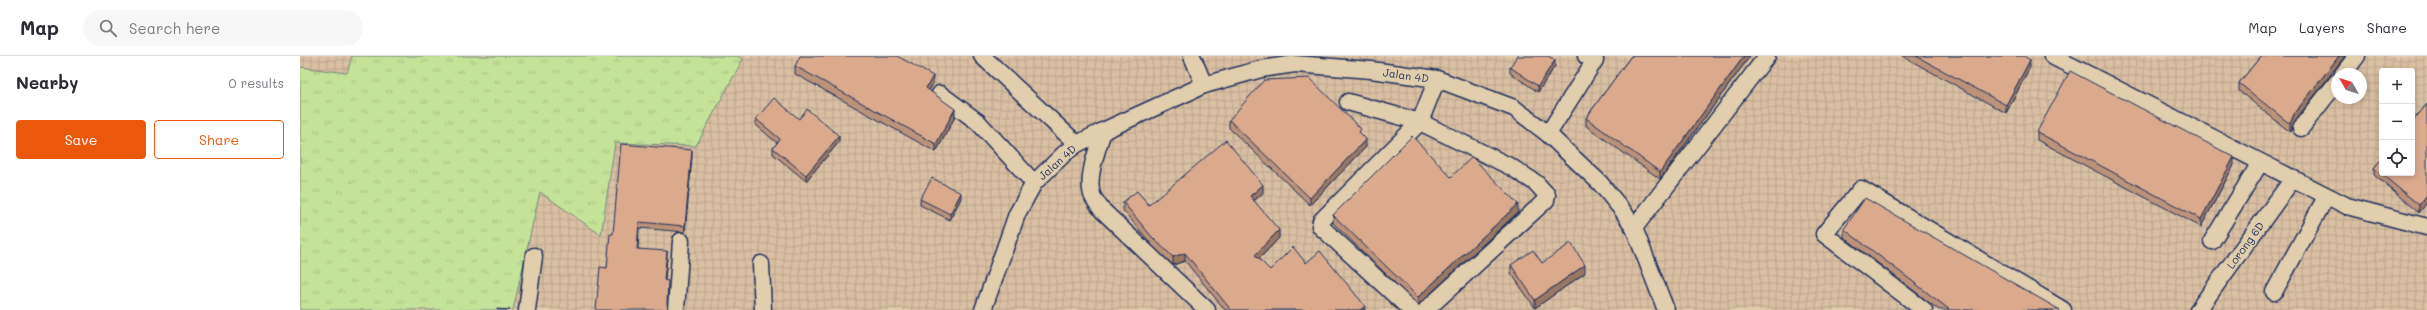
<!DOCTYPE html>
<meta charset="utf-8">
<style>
:root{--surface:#fff;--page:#f7f7f7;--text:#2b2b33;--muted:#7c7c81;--line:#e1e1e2;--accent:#ea580c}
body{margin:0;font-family:Mali,sans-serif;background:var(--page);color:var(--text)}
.controls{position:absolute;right:12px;top:12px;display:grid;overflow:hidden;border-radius:4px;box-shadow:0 2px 6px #0003}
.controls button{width:36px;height:36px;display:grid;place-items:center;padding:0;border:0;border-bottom:1px solid var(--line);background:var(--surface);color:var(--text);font:20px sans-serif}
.compass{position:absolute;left:2031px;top:12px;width:36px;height:36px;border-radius:50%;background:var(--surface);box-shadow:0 2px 6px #0003;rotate:309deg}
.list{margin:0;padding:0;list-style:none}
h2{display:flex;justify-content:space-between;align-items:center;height:52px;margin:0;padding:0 16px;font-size:17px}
h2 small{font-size:13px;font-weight:400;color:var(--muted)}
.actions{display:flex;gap:8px;padding:12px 16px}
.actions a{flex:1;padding:9px 0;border:1px solid var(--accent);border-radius:4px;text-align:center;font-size:14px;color:var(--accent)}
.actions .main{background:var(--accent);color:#fff}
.icon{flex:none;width:22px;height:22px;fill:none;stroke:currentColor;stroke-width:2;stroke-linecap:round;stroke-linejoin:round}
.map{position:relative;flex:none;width:2127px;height:254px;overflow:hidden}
header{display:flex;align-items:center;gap:24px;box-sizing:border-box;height:56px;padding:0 20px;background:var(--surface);border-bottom:1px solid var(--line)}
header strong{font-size:19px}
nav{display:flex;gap:22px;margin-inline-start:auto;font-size:14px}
.search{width:280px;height:36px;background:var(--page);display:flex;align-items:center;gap:10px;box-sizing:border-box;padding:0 14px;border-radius:22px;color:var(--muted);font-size:15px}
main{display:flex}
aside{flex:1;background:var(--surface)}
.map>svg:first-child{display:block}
</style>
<header>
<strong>Map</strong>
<div class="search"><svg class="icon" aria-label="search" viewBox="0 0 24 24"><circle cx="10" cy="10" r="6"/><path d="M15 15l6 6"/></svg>Search here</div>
<nav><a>Map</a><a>Layers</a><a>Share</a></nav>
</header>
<main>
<aside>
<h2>Nearby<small>0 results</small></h2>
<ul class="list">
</ul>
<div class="actions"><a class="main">Save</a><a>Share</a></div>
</aside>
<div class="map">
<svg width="2127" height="254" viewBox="0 0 2127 254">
<defs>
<pattern id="industrial-grid" width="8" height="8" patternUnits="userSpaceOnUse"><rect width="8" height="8" fill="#dac0a2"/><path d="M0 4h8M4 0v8" fill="none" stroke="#baa58e"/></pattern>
<pattern id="grass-tufts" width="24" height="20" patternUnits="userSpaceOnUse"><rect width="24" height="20" fill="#c5e299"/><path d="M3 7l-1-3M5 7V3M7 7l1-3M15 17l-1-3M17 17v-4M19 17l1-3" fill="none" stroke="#a9c286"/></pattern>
</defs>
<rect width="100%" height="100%" fill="#e0ceac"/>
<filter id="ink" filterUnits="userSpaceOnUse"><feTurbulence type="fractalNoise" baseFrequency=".025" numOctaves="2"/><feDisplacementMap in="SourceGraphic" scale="8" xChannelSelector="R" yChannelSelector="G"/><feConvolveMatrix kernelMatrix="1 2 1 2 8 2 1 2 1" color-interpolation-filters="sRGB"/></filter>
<g filter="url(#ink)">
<!-- industrial -->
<path fill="url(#industrial-grid)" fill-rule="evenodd" d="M 0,0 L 2127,0 L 2127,254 L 0,254 ZM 2082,15 L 2112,15 L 2112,117 L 2082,117 ZM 2037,18 L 2061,18 L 2061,42 L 2037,42 Z"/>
<!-- grass -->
<path fill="url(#grass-tufts)" stroke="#70887c" d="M 52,0 L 437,0 L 443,3 L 396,90 L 315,87 L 301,179 L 240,136 L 213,254 L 0,254 L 0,11 L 47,17 Z"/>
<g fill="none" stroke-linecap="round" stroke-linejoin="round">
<!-- minor casing -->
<g stroke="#1b2f5e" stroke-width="19">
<g id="minor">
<path d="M 682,0 L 777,88"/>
<path d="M 892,0 L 904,29"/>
<path d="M 1752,0 L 2047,150 L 2127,171"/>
<path d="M 2043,18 L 2057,0"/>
<path d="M 640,38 L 678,66 L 734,127"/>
<path d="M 1048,46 L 1120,66 L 1211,111 L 1236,127 L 1247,139 L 1246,144 L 1126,254"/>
<path d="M 2001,72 L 2037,26"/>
<path d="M 803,75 C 798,92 785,124 793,141 C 795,145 799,150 802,154 L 907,254"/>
<path d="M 1248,78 L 1295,4 L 1286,0"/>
<path d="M 1334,172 L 1467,0"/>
<path d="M 1912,185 L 1960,107"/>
<path d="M 461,208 L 463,254"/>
<path d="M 1974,236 L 2026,141"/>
<path d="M 227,254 L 234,200"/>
<path d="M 376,254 L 381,185"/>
<path d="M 683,254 L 717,158 L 734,127 L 765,97 L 777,88 L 803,75 L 904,29 L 961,13 L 995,8 L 1071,14 L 1137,23 L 1214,52 L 1248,78 L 1300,127 L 1323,155 L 1334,172 L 1366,254"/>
<path d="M 1111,254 L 1020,170 L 1021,165 L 1120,66 L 1137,23"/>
<path d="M 1624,254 L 1524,178 L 1561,133 L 1763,254"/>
<path d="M 1898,254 L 1992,124"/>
</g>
</g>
<!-- minor -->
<use href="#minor" stroke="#e0ceac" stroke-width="16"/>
</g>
<!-- wall -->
<g fill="#bc9279" stroke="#1b2f5e">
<path d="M 1331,0 L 1450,0 L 1360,123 L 1286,70 L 1286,62 Z"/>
<path d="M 1602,0 L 1724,0 L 1730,11 L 1706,57 Z"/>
<path d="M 1961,0 L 2045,0 L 1994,66 L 1990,76 L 1939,35 L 1939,27 Z"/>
<path d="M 495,10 L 633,28 L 629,34 L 655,61 L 636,96 L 495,18 Z"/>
<path d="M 1255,10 L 1238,36 L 1210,17 L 1210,11 Z"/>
<path d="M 2127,48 L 2119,157 L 2074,119 L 2074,112 Z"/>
<path d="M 456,63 L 499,63 L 539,86 L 506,125 L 473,98 L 473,92 L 477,87 L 456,69 Z"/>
<path d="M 929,64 L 1061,78 L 1066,91 L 1010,149 L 929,72 Z"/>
<path d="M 1737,76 L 1934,109 L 1901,171 L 1737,84 Z"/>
<path d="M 392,100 L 385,176 L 339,172 L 338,193 L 367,201 L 365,224 L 368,231 L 367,249 L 307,212 L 313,178 Z"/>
<path d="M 1151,121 L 1218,156 L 1118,249 L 1033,167 L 1033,159 Z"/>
<path d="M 963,137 L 954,145 L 979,182 L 959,203 L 970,214 L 1006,207 L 1065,254 L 925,254 L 885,205 L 873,209 L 852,189 L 823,154 L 823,146 L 849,149 Z"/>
<path d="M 661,142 L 650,164 L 620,149 L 620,143 Z"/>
<path d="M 1544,173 L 1760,254 L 1639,254 L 1544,181 Z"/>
<path d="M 1242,207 L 1285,217 L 1235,252 L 1211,217 L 1211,209 Z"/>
</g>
<!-- shaded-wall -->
<g fill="#997763" stroke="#1b2f5e">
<path d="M 1444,0 L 1450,0 L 1360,123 L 1360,116 Z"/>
<path d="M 2039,0 L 2045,0 L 1994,66 L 1990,76 L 1990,68 L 1994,58 Z"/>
<path d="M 1255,4 L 1255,10 L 1238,36 L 1238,30 Z"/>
<path d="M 1730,4 L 1730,11 L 1706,57 L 1706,49 Z"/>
<path d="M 633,20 L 633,28 L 626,40 L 626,32 Z"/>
<path d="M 655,53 L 655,61 L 636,96 L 636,88 Z"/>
<path d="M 539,80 L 539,86 L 506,125 L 506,119 Z"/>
<path d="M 1066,83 L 1066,91 L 1010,149 L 1010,142 Z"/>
<path d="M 392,94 L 392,100 L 385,176 L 385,170 Z"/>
<path d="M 1934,101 L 1934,109 L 1901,171 L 1901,163 Z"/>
<path d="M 963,129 L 963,137 L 950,148 L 950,140 Z"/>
<path d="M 661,137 L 661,142 L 650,164 L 650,158 Z"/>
<path d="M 2127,139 L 2127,147 L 2119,157 L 2119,149 Z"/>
<path d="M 1218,148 L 1218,156 L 1118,249 L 1118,241 Z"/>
<path d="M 979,174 L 979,182 L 955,207 L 955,199 Z"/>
<path d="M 367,195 L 367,201 L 364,230 L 364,224 Z"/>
<path d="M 885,197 L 885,205 L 873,209 L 873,201 Z"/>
<path d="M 1285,209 L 1285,217 L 1235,252 L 1235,244 Z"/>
<path d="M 1065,250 L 1065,254 L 1060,254 Z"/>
</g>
<!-- building -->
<g fill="#dbaa8d" stroke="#1b2f5e">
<path d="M 500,0 L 597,0 L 633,20 L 626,32 L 655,53 L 636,88 L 495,10 Z"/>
<path d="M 1217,0 L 1248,0 L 1255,4 L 1238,30 L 1210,11 Z"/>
<path d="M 1331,0 L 1444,0 L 1360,116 L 1286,62 Z"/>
<path d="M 1616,0 L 1724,0 L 1730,4 L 1706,49 Z"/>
<path d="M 1961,0 L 2039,0 L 1994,58 L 1990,68 L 1939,27 Z"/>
<path d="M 1770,15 L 1934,101 L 1901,163 L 1737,76 Z"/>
<path d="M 1009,22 L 1061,73 L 1059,76 L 1066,83 L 1010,142 L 929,64 L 964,24 Z"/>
<path d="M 474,42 L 499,63 L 507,53 L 539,80 L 506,119 L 473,92 L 480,83 L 456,63 Z"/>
<path d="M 2127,48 L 2127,139 L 2119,149 L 2074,112 L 2082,102 L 2082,117 L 2112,117 L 2112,66 Z"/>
<path d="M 1112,80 L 1151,121 L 1172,101 L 1218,148 L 1118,241 L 1033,159 Z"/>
<path d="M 926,84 L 963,129 L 950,140 L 979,174 L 955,199 L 970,214 L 993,191 L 1006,207 L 1020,195 L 1065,250 L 1060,254 L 931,254 L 885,197 L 873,201 L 852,181 L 823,146 L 837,135 L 849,149 Z"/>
<path d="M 321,88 L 392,94 L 385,170 L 339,166 L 337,193 L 367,195 L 364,224 L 368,225 L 367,247 L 368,254 L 296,254 L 300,211 L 307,212 L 310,178 L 313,178 Z"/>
<path d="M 632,122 L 661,137 L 650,158 L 620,143 Z"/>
<path d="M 1565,142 L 1760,254 L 1650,254 L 1544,173 Z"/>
<path d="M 1271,187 L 1285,209 L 1235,244 L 1211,209 L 1233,194 L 1242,207 Z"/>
<path d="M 197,253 L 210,254 L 197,254 Z"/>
</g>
</g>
<g text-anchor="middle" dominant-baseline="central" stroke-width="3" stroke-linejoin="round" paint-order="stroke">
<!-- street labels -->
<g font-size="11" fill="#1b2f5e" stroke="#e0ceac">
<text transform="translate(1106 19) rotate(8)">Jalan 4D</text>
<text transform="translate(757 106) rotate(-42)">Jalan 4D</text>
<text transform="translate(1945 189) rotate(-54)">Lorong 6D</text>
</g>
</g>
</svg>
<div class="controls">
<button>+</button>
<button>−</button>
<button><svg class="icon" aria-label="locate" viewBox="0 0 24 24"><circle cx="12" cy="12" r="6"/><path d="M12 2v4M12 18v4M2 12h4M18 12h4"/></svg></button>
</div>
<svg class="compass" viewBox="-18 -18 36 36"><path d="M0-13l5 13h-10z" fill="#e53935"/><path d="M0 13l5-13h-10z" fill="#7c7c81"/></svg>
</div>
</main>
